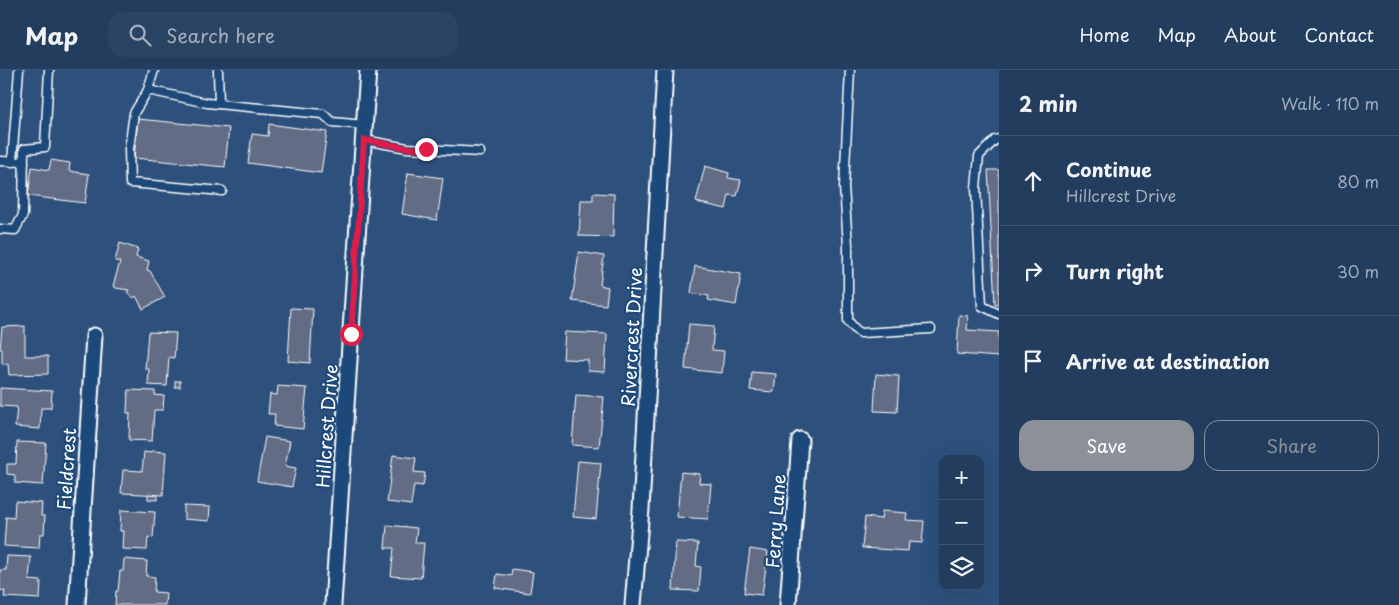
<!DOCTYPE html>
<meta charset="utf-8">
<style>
:root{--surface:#223d5d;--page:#2a4463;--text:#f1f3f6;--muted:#a2aebc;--line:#3f5672;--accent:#8c9099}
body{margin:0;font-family:"Playpen Sans",sans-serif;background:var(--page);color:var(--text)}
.controls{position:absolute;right:15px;bottom:15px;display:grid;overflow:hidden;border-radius:10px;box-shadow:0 5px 20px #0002}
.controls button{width:45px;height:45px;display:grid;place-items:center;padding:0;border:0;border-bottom:1px solid var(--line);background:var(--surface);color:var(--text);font:25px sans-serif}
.stop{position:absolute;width:15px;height:15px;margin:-11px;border:4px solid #e11d48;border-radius:50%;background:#fff}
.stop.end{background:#e11d48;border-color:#fff;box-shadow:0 1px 5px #0008}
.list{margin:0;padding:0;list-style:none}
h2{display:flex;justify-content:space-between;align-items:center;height:65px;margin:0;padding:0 20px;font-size:21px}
h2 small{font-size:16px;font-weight:400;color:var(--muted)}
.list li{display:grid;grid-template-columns:32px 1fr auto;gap:15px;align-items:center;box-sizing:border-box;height:90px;padding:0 20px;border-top:1px solid var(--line)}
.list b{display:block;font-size:19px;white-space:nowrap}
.list p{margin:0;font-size:16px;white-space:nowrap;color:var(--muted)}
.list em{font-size:16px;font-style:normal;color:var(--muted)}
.actions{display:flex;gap:10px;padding:15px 20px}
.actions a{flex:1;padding:11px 0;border:1px solid var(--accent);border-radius:15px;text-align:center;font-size:18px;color:var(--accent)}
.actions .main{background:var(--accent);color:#fff}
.icon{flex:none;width:28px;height:28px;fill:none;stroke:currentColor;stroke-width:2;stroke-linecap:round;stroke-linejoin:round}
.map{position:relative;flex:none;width:999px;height:535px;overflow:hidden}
header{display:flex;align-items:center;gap:30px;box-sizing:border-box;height:70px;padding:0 25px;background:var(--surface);border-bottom:1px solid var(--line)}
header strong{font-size:24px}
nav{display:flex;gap:28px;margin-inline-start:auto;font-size:18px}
.search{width:350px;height:45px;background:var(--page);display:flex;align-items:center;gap:12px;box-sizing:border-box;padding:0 18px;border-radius:15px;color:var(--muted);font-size:19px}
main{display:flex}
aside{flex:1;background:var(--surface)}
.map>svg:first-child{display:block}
</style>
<header>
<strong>Map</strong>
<div class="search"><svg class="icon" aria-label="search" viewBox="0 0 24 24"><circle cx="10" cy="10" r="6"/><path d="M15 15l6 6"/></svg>Search here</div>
<nav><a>Home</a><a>Map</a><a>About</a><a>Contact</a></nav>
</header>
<main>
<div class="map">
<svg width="999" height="535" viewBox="0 0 999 535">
<rect width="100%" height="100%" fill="#2d517c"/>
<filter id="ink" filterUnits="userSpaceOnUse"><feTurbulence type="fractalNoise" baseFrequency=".02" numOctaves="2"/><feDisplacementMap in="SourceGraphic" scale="10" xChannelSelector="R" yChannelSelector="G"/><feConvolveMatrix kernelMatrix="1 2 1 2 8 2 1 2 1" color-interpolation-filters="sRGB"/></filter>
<g filter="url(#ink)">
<!-- building -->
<g fill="#636c85" stroke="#fff">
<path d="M 138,49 L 229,58 L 225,97 L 134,88 Z"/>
<path d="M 269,54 L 327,62 L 321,103 L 248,93 L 252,64 L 268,66 Z"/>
<path d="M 51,90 L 70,93 L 69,101 L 89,104 L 85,133 L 28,126 L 32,97 L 49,100 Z"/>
<path d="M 705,96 L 729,103 L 728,108 L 741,110 L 737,126 L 729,125 L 726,139 L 696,132 Z"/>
<path d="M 988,100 L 999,100 L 999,234 L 995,234 Z"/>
<path d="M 408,103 L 443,108 L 437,150 L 402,144 Z"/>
<path d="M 593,123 L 614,124 L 613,167 L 579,166 L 581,130 L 593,130 Z"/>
<path d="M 120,173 L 138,179 L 136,187 L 149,191 L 147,200 L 150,201 L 165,227 L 143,239 L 136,226 L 134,228 L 127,222 L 129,220 L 116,218 L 113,216 L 120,192 L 115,191 Z"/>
<path d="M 579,182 L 604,186 L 600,215 L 608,217 L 606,235 L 572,231 Z"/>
<path d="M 695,196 L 741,204 L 736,235 L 708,230 L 709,226 L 691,223 Z"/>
<path d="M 291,238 L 313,239 L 310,293 L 288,291 Z"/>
<path d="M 959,245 L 968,246 L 967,260 L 999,262 L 999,287 L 957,284 Z"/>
<path d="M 689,254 L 714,256 L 712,280 L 724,281 L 722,303 L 685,299 Z"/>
<path d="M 25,256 L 25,286 L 48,286 L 48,304 L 9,305 L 8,294 L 2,294 L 2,279 L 0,279 L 2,257 Z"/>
<path d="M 148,262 L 176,263 L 174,288 L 169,287 L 167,316 L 148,315 L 149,299 L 145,299 Z"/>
<path d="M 565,262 L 607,264 L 605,302 L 588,301 L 588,290 L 563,289 Z"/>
<path d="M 752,302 L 776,304 L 774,322 L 750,320 Z"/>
<path d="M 876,304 L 899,306 L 897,342 L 874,341 Z"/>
<rect x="175" y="311" width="5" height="6"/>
<path d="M 278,316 L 307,318 L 303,359 L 274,356 L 275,344 L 268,344 L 270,324 L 277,325 Z"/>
<path d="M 0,318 L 52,321 L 51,338 L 41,338 L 40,359 L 15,357 L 17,337 L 0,336 Z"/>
<path d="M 128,320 L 155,321 L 155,325 L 164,326 L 163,340 L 154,340 L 152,371 L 129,370 L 130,343 L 127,343 Z"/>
<path d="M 576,325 L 604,327 L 599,377 L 572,375 Z"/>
<path d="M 265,367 L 290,371 L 285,396 L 296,398 L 292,417 L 257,411 Z"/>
<path d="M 17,372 L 46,373 L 43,415 L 15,413 L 15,405 L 7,404 L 7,394 L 16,394 Z"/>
<path d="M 151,381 L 166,382 L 163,425 L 121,423 L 123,400 L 142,401 L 144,382 L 151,383 Z"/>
<path d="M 393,385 L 416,388 L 414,402 L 425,403 L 423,416 L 414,415 L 411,435 L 387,432 Z"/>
<path d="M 578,391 L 601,393 L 596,449 L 573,447 Z"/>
<path d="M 681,402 L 700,404 L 699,413 L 711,414 L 708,449 L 677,447 Z"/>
<path d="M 148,424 L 158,425 L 157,430 L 148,429 Z"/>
<path d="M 15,431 L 42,433 L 41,446 L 45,446 L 44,464 L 40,464 L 39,478 L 4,476 L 6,447 L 14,448 Z"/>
<path d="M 184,436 L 210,437 L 209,451 L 184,449 Z"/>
<path d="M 121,440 L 155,442 L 153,468 L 148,467 L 147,480 L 122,479 L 123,461 L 120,461 Z"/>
<path d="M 882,441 L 907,443 L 906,450 L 924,451 L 922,473 L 909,472 L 908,481 L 862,478 L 865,447 L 881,449 Z"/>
<path d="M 387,455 L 417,458 L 415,473 L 424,473 L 421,508 L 391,506 L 394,478 L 385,478 Z"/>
<path d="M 676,472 L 698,473 L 696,496 L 701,497 L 699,521 L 673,520 Z"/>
<path d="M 750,479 L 768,482 L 762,525 L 744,523 Z"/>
<path d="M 7,486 L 31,487 L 29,510 L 41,511 L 40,529 L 4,527 L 5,521 L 0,520 L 0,500 L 6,500 Z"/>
<path d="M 124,489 L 147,491 L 146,506 L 155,507 L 154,522 L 166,523 L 165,535 L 115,535 L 116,521 L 118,521 L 120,501 L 123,501 Z"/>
<path d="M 512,499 L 533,502 L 530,523 L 495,518 L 497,504 L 511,506 Z"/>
</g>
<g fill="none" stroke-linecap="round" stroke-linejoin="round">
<!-- lane casing -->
<g stroke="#fff" stroke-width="11">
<g id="lane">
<path d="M 154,0 L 148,20 L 134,43 L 129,79 L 130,113 L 222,121"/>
<path d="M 218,0 L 219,34"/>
<path d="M 850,0 L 844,117 L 848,175 L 848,251 L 856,260 L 861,263 L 931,259"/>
<path d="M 148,20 L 207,33 L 323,44 L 332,52 L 365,55"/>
<path d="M 999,69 L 995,70 L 979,86 L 976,118 L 982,236 L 999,244"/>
<path d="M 364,70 L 407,78 L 480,82"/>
<path d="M 0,91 L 24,92"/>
<path d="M 12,92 L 19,0"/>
<path d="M 0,159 L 15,160 L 23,145 L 24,79 L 45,77 L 49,0"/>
</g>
</g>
<!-- street casing -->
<g stroke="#fff" stroke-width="19">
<g id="street">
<path d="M 77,535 L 94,266"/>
<path d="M 333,535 L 368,0"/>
<path d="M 633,535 L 641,439 L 665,0"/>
<path d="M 788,535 L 800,370"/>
</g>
</g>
<!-- lane -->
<use href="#lane" stroke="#1f4a7a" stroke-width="8"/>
<!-- street -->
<use href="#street" stroke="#1f4a7a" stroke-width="15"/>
</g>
</g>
<g fill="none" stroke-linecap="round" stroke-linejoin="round" filter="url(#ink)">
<!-- route -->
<path stroke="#e11d48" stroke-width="6" d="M 351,264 L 364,70 L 408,78 L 426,79"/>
</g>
<g text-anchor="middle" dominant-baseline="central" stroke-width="4.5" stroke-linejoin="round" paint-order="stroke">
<!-- street labels -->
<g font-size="18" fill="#fff" stroke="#1f4a7a">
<text transform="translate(631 267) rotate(-87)">Rivercrest Drive</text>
<text transform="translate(326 356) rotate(-86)">Hillcrest Drive</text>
<text transform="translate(66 399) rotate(-86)">Fieldcrest</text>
<text transform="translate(775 451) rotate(-86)">Ferry Lane</text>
</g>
</g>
</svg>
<div class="controls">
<button>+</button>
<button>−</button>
<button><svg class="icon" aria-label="layers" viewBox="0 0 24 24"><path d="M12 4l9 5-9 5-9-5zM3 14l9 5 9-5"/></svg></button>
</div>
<div class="stop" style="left:351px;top:264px"></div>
<div class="stop end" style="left:426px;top:79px"></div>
</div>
<aside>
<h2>2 min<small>Walk · 110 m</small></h2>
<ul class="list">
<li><svg class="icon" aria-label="ahead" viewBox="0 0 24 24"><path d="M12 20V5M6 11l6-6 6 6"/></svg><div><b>Continue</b><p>Hillcrest Drive</p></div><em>80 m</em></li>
<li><svg class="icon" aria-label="right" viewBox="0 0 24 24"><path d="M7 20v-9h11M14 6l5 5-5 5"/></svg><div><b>Turn right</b></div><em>30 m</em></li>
<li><svg class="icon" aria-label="arrive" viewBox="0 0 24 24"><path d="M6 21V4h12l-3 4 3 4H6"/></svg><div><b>Arrive at destination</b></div></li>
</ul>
<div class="actions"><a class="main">Save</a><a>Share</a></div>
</aside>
</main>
